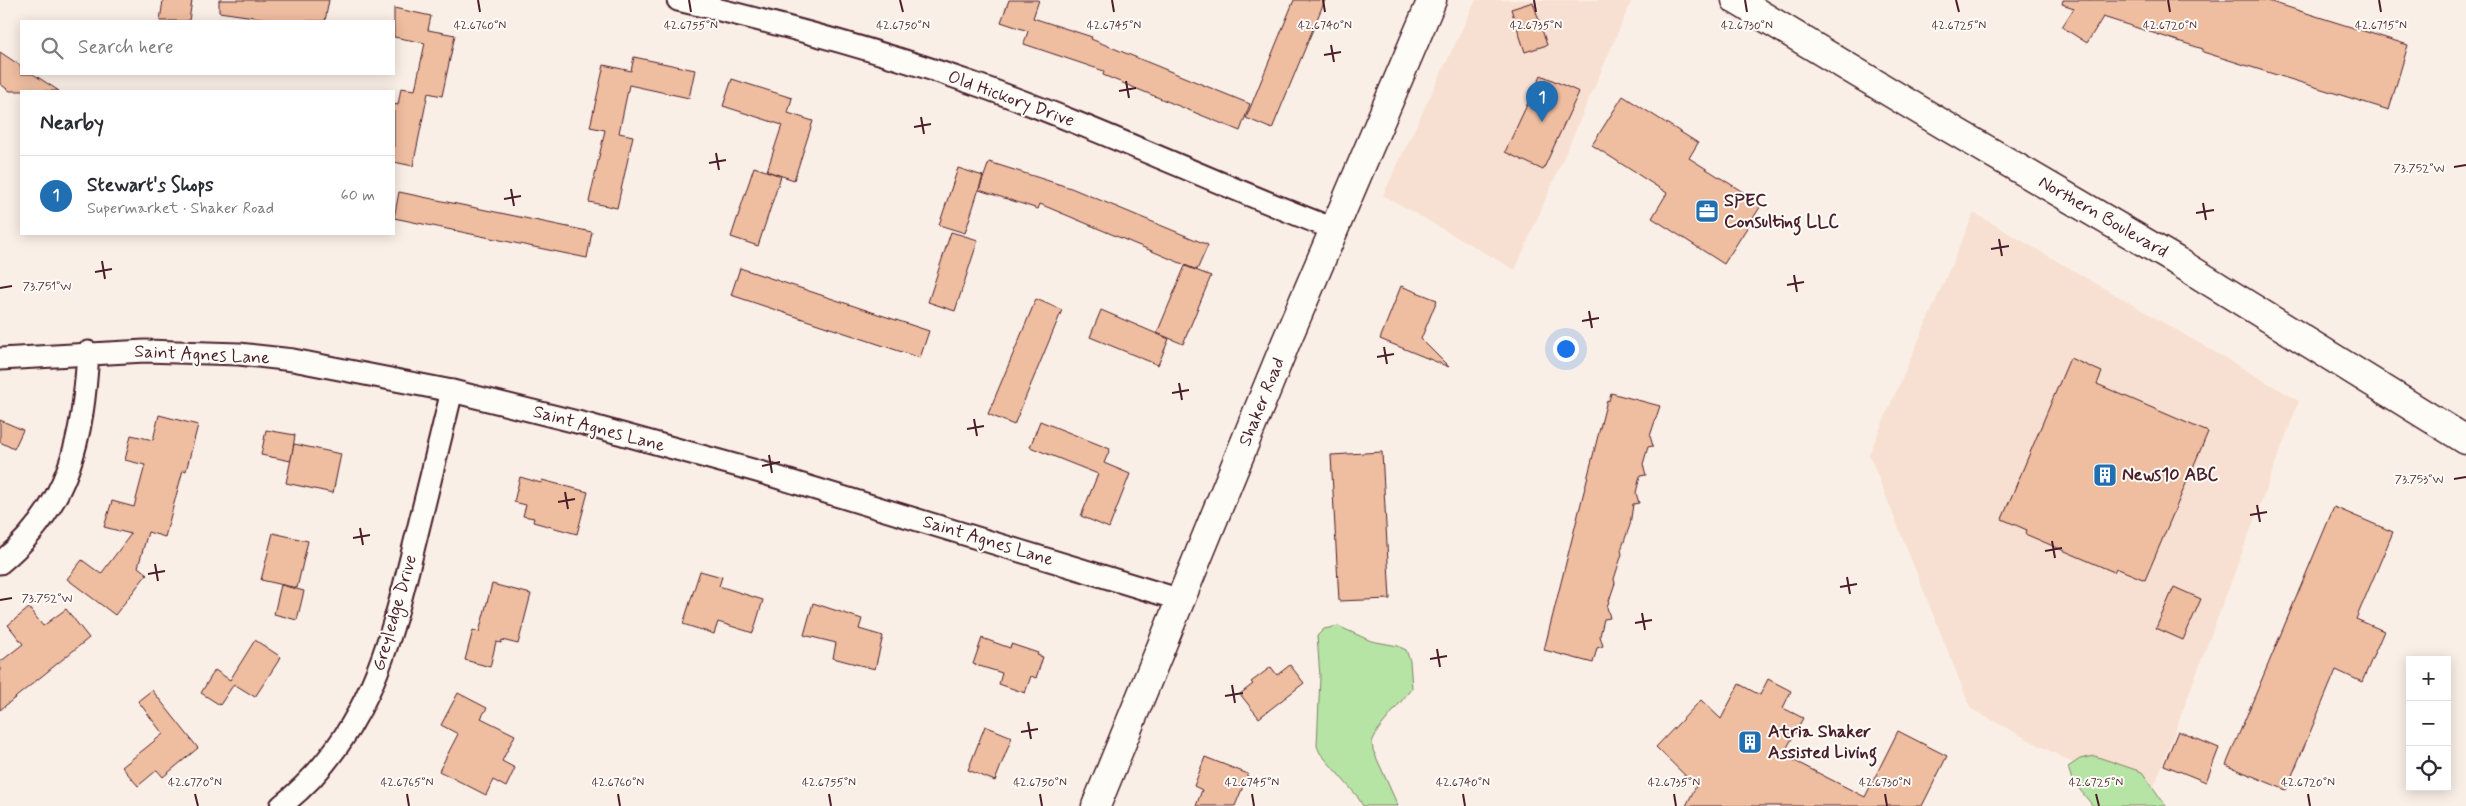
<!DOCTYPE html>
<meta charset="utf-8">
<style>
:root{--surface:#fff;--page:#f2f2f3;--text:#2b2b33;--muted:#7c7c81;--line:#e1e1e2;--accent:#1f6fb2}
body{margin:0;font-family:Mynerve,sans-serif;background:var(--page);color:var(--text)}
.controls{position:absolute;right:15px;bottom:15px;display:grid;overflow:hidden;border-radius:0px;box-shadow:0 2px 12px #0003}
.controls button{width:45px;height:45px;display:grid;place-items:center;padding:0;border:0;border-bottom:1px solid var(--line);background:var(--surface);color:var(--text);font:25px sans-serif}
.you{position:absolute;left:1565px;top:348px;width:18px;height:18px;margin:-12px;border:4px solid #fff;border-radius:50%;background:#1a73e8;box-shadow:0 0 0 8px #1a73e833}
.badge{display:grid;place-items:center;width:32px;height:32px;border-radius:50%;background:var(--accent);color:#fff;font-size:16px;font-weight:700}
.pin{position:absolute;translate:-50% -41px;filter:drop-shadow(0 1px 2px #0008)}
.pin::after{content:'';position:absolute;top:26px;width:18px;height:15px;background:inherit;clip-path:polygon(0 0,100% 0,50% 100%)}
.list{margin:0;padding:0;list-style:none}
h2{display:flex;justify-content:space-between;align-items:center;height:65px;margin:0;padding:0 20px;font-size:21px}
h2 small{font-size:16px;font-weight:400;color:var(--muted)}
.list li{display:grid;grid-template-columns:32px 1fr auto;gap:15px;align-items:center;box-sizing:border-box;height:80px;padding:0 20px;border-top:1px solid var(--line)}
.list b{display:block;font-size:19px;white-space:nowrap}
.list p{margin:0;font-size:16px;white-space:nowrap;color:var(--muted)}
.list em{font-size:16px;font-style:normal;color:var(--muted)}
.icon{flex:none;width:28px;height:28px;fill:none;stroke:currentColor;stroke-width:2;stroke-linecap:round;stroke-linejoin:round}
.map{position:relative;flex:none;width:2466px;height:806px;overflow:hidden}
.search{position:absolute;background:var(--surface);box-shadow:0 2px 12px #0003;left:20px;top:20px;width:375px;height:55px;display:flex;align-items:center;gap:12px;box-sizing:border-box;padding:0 18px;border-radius:0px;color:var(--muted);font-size:19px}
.panel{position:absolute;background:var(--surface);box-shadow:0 2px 12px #0003;left:20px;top:90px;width:375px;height:145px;border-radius:0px}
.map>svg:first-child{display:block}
</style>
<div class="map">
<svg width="2466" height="806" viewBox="0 0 2466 806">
<rect width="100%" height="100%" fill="#faefe6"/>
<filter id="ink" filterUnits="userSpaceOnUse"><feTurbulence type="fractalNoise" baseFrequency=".02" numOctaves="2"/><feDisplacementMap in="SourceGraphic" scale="10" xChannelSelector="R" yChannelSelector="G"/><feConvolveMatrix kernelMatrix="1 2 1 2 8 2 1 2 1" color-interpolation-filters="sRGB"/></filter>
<g filter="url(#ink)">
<!-- built -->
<g fill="#f7e0d1">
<path d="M 1476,0 L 1632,0 L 1515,270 L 1383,195 Z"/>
<path d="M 1974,213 L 2299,401 L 2148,803 L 1971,709 L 1869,454 Z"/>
</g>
<!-- green -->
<g fill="#b5e4a4" stroke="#808268">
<path d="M 1338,626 L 1371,641 L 1398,646 L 1406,650 L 1410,661 L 1412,688 L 1378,730 L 1372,742 L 1373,750 L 1398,806 L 1363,806 L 1357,796 L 1320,753 L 1317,746 L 1320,677 L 1317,636 L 1324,629 Z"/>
<path d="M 2095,756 L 2142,772 L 2166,806 L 2093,806 L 2072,780 L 2068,767 L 2080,759 Z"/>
</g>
<!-- building -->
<g fill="#efbda0" stroke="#4a1f2b">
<path d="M 163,0 L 192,0 L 189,21 L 160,21 Z"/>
<path d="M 219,0 L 329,0 L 325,21 L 282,21 L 219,12 Z"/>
<path d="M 1009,0 L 1039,0 L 1033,18 L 1092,37 L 1091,39 L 1250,104 L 1240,131 L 1103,75 L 1104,71 L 1024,44 L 1028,31 L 1001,22 Z"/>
<path d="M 1294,0 L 1325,0 L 1272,129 L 1246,118 Z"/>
<path d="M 2063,0 L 2265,0 L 2408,45 L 2389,110 L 2203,52 L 2203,49 L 2103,17 L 2087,43 L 2062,27 L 2074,8 L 2062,4 Z"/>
<path d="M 1533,2 L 1547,45 L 1525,52 L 1511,9 Z"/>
<path d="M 394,8 L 431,16 L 428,30 L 455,35 L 442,96 L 428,93 L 413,166 L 394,162 L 394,104 L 398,105 L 401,88 L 415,90 L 425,43 L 394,37 Z"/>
<path d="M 0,52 L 21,66 L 21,74 L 33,74 L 59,91 L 10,91 L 0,84 Z"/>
<path d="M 634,57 L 695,70 L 689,98 L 629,85 L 619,133 L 633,136 L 617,208 L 589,202 L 605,130 L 590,127 L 604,65 L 631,71 Z"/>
<path d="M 1541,75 L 1579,92 L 1543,170 L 1505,152 Z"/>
<path d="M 732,79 L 792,98 L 788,113 L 813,121 L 794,180 L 767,171 L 782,125 L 723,106 Z"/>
<path d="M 1623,96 L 1698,143 L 1689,158 L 1762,204 L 1724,264 L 1652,218 L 1667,193 L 1592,145 Z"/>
<path d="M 989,162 L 1071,188 L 1208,245 L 1197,270 L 1040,204 L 1038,209 L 979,190 Z"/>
<path d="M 754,167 L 781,176 L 758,246 L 731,237 Z"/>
<path d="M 958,168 L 983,176 L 965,233 L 939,225 Z"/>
<path d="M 399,192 L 592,232 L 587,258 L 394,218 Z"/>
<path d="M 951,232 L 978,240 L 955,311 L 928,302 Z"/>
<path d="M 1185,266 L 1211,276 L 1183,344 L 1157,333 Z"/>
<path d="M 740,268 L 929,331 L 920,358 L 731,295 Z"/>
<path d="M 1401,286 L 1437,300 L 1421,339 L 1449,367 L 1380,339 Z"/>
<path d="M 1036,299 L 1062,310 L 1014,425 L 988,414 Z"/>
<path d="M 1101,310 L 1169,339 L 1158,365 L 1090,337 Z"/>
<path d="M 2070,358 L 2102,372 L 2097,384 L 2208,432 L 2145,580 L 2116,568 L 2114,572 L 2025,534 L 2027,530 L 2002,519 Z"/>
<path d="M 1611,393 L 1660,406 L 1650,436 L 1653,446 L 1648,447 L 1643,464 L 1646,475 L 1640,476 L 1636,493 L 1639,503 L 1633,504 L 1630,525 L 1621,550 L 1622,554 L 1614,579 L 1615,583 L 1607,607 L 1610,618 L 1604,619 L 1600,636 L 1603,646 L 1597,648 L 1593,663 L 1544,650 L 1607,400 L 1609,401 Z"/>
<path d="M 159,415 L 198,425 L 186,471 L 183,470 L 165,537 L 148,532 L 138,567 L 147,574 L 115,615 L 67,579 L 82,560 L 101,574 L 131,534 L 104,527 L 112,501 L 134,507 L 145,465 L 125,460 L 131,435 L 153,440 Z"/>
<path d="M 0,420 L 23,430 L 14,449 L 0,442 Z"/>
<path d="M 1040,421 L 1110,449 L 1104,463 L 1130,474 L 1109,528 L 1081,516 L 1098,474 L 1030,447 Z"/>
<path d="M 266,430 L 295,435 L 291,461 L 261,455 Z"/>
<path d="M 294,444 L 341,454 L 333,493 L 286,483 Z"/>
<path d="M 1382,452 L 1390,599 L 1339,601 L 1331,455 Z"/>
<path d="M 520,477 L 541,483 L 542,480 L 588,492 L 577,534 L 533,522 L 534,518 L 523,516 L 526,505 L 514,502 Z"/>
<path d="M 2334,507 L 2393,532 L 2356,619 L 2384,631 L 2362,682 L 2336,670 L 2286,790 L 2226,765 Z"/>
<path d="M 273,533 L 308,541 L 297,588 L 261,580 Z"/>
<path d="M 700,571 L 722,577 L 719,586 L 763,600 L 753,633 L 718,622 L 714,634 L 683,624 Z"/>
<path d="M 492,584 L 531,594 L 518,644 L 502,640 L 501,643 L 496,642 L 490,667 L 465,660 L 473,630 L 479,632 Z"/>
<path d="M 281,585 L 304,591 L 297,620 L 274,614 Z"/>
<path d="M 2174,587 L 2201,599 L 2183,640 L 2156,628 Z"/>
<path d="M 813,603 L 862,619 L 859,629 L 883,636 L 875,669 L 833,658 L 836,643 L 804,635 Z"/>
<path d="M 29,608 L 43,626 L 66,609 L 89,638 L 0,710 L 0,662 L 23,644 L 8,625 Z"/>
<path d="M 982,638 L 1010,648 L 1011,644 L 1038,653 L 1037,655 L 1043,657 L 1036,678 L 1031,676 L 1025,693 L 999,684 L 1002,673 L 973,664 Z"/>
<path d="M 255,640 L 281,657 L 255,697 L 234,684 L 220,705 L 201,693 L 215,670 L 230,680 Z"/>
<path d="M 1290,665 L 1304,683 L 1259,718 L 1240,694 L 1253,684 L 1251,682 L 1271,667 L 1277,675 Z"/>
<path d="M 1768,679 L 1791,691 L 1783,708 L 1803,718 L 1783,755 L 1865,797 L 1898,731 L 1947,756 L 1922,806 L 1686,806 L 1696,786 L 1656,747 L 1701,700 L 1721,719 L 1739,684 L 1760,695 Z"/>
<path d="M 152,690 L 198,748 L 163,777 L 157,770 L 138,786 L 122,767 L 163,734 L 138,701 Z"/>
<path d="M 458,693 L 487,708 L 481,718 L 515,735 L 502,761 L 515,768 L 506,787 L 493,780 L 486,795 L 439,771 L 458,734 L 441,725 Z"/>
<path d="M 985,726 L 1012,737 L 995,781 L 968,770 Z"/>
<path d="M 2178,731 L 2219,748 L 2206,782 L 2164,765 Z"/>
<path d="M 1205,757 L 1248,774 L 1235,806 L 1196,806 L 1202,790 L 1194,786 Z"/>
</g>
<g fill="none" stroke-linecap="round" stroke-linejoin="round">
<!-- minor casing -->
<g stroke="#4a1f2b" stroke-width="25">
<g id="minor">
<path d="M 678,0 C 777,23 874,49 969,82 C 1093,125 1211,182 1334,229"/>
<path d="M 0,359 L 145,351 L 239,354 L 293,360 L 452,391 L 593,426 L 760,472 L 1181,600"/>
<path d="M 0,563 C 70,506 83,438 88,352"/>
<path d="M 281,806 C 366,739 390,645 414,546 C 427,494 439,443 452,391"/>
</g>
</g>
<!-- secondary casing -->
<g stroke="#4a1f2b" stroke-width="31">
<g id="secondary">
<path d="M 1736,0 L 1946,126 L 2175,260 L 2466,440"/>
<path d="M 1096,806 L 1286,342 L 1432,0"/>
</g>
</g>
<!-- minor -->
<use href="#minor" stroke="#fdfcf7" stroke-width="21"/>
<!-- secondary -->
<use href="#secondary" stroke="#fdfcf7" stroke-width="28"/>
</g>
</g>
<!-- ticks -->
<path fill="none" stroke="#4a1f2b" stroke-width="2" d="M 478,0 L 480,12M 689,0 L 691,12M 900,0 L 903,12M 1112,0 L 1114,12M 1323,0 L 1325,12M 1534,0 L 1536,12M 1745,0 L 1747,12M 1956,0 L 1959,12M 2168,0 L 2170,12M 2379,0 L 2381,12M 1331,45 L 1334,62M 1324,55 L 1341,52M 1126,81 L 1129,98M 1119,91 L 1136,88M 921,117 L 924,134M 914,127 L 931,124M 716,153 L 719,170M 709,163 L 726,160M 2454,167 L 2466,165M 511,189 L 514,206M 504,199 L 521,196M 2203,203 L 2206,220M 2196,213 L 2214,210M 1999,239 L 2002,256M 1991,249 L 2009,246M 102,261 L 105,279M 95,272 L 112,269M 1794,275 L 1797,292M 1787,285 L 1804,282M 0,288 L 12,286M 1589,311 L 1592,328M 1582,321 L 1599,318M 1384,347 L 1387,364M 1377,357 L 1394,354M 1179,383 L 1182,400M 1172,393 L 1189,390M 974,419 L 977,436M 967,429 L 984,426M 769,455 L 772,473M 762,466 L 780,462M 2454,479 L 2466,477M 565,492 L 568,509M 558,502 L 575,499M 2257,505 L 2260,522M 2250,515 L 2267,512M 360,528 L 363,545M 353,538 L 370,535M 2052,541 L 2055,558M 2045,551 L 2062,548M 155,564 L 158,581M 148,574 L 165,571M 1847,577 L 1850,594M 1840,587 L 1857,584M 0,600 L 12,598M 1642,613 L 1645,630M 1635,623 L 1652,620M 1437,649 L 1440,667M 1430,659 L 1447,656M 1232,685 L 1235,703M 1225,696 L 1243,693M 1028,722 L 1031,739M 1021,732 L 1038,729M 195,794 L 198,806M 407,794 L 409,806M 618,794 L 620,806M 829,794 L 831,806M 1040,794 L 1042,806M 1252,794 L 1254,806M 1463,794 L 1465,806M 1674,794 L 1676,806M 1885,794 L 1887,806M 2096,794 L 2099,806M 2308,794 L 2310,806"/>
<!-- icons -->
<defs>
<g id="office-square" transform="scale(1.25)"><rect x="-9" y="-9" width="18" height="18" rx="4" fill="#1f6fb2" stroke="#fdfcf7"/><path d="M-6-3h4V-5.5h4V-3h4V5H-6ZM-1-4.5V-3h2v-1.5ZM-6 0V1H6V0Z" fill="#fff"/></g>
<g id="building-square" transform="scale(1.25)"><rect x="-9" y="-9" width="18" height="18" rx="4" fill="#1f6fb2" stroke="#fdfcf7"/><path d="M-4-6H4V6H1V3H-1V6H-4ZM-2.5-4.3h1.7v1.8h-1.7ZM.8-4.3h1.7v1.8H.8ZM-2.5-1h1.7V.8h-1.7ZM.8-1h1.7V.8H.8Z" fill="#fff"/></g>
</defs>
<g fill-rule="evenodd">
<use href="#office-square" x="1707" y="211"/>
<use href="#building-square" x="2105" y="475"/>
<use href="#building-square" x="1750" y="742"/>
</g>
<g text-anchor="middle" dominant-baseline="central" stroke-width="4" stroke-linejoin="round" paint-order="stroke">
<!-- street labels -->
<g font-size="18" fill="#4a1f2b" stroke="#fdfcf7">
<text transform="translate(1011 99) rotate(20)">Old Hickory Drive</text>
<text transform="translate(2103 217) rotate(30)">Northern Boulevard</text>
<text transform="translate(202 355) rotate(3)">Saint Agnes Lane</text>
<text transform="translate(1262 402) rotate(-68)">Shaker Road</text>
<text transform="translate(599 429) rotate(15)">Saint Agnes Lane</text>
<text transform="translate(988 541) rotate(17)">Saint Agnes Lane</text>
<text transform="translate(395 613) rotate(-74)">Greyledge Drive</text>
</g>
<!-- poi labels -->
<g font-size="18" font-weight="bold" fill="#4a1f2b" stroke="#fdfcf7" text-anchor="start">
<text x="1724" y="201">SPEC<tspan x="1724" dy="21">Consulting LLC</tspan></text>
<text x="2122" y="475">News10 ABC</text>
<text x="1768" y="732">Atria Shaker<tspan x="1768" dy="21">Assisted Living</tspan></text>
</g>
</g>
<g font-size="12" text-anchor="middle" fill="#4a1f2b" stroke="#fdfcf7" stroke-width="4" stroke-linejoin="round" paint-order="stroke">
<text x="2381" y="29">42.6715°N</text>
<text x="480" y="29">42.6760°N</text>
<text x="691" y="29">42.6755°N</text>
<text x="903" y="29">42.6750°N</text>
<text x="1114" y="29">42.6745°N</text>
<text x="1325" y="29">42.6740°N</text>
<text x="1536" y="29">42.6735°N</text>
<text x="1747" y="29">42.6730°N</text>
<text x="1959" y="29">42.6725°N</text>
<text x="2170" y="29">42.6720°N</text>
<text x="2419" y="172">73.752°W</text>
<text x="47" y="290">73.751°W</text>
<text x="2419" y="483">73.753°W</text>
<text x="47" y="602">73.752°W</text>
<text x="195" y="786">42.6770°N</text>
<text x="407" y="786">42.6765°N</text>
<text x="618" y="786">42.6760°N</text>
<text x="829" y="786">42.6755°N</text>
<text x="1040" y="786">42.6750°N</text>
<text x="1252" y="786">42.6745°N</text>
<text x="1463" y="786">42.6740°N</text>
<text x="1674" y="786">42.6735°N</text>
<text x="1885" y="786">42.6730°N</text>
<text x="2096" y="786">42.6725°N</text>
<text x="2308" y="786">42.6720°N</text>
</g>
</svg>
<div class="controls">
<button>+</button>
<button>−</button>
<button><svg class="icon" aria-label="locate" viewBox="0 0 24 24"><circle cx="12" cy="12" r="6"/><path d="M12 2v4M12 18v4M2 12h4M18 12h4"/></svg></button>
</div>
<div class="you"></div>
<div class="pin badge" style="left:1542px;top:122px">1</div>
<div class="search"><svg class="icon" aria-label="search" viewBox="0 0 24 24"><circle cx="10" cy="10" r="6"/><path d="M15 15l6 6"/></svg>Search here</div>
<section class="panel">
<h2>Nearby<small></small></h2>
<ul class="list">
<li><span class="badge">1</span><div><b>Stewart's Shops</b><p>Supermarket · Shaker Road</p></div><em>60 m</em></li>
</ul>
</section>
</div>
